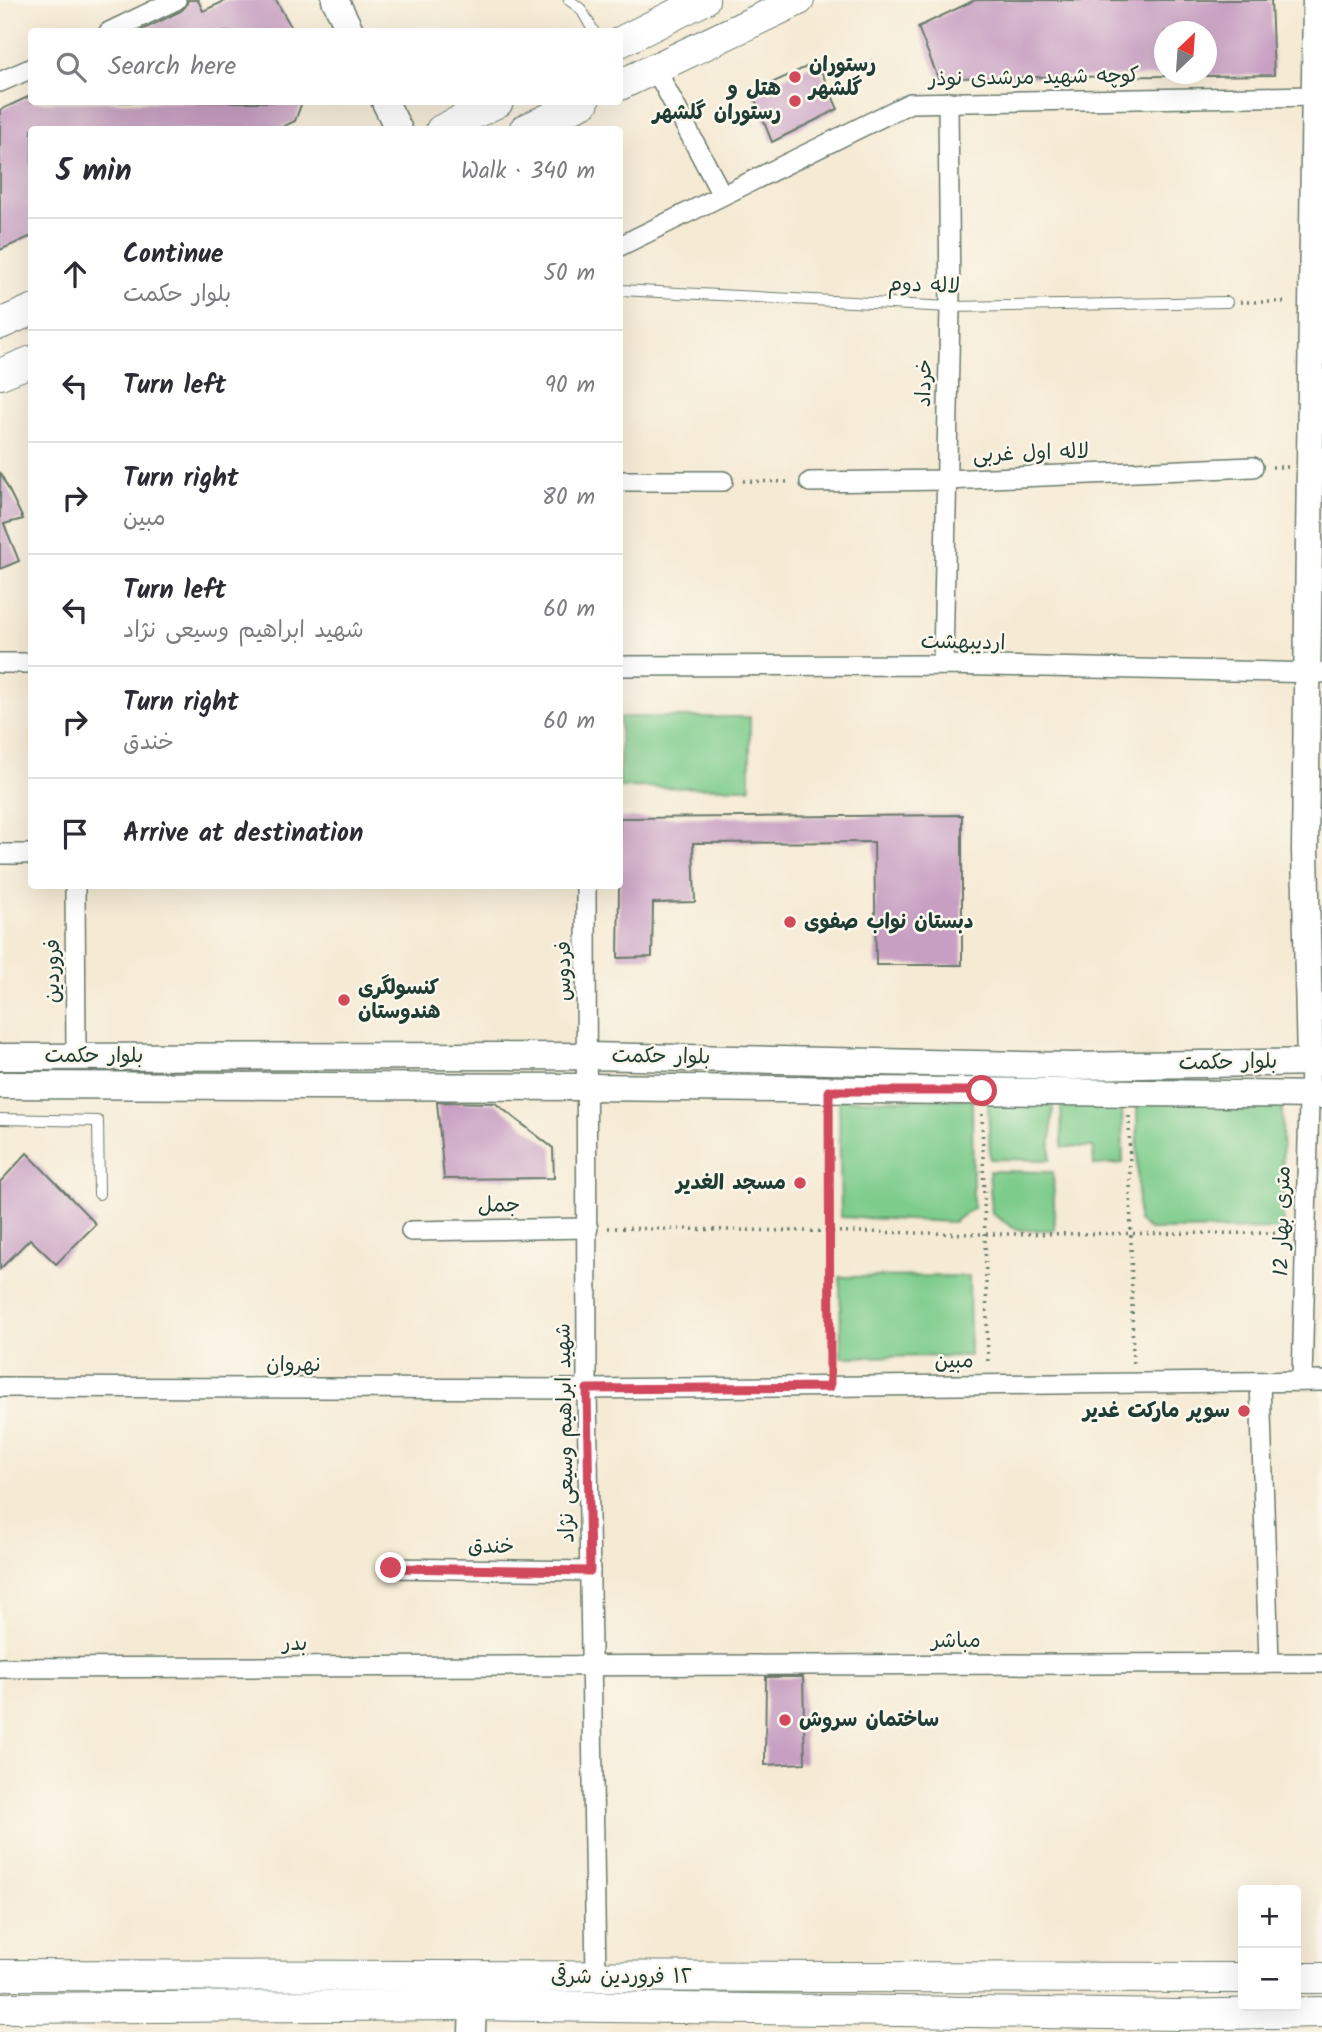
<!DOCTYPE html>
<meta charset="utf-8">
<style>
:root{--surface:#fff;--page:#f2f2f3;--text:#2b2b33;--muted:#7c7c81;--line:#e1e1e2}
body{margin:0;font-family:Kalam,"Playpen Sans Arabic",sans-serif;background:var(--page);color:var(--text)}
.controls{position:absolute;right:21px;bottom:21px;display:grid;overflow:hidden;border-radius:7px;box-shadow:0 7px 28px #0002}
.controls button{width:63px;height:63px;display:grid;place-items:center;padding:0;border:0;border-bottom:2px solid var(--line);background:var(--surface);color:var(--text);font:35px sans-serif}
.compass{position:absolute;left:1154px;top:21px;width:63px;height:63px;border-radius:50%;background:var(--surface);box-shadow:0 7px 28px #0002;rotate:25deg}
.stop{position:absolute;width:21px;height:21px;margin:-16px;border:5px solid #d1495b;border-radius:50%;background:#fff}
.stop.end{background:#d1495b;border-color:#fff;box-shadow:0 2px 7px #0008}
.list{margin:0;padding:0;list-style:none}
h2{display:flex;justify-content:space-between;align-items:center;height:91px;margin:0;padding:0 28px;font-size:30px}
h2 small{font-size:23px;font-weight:400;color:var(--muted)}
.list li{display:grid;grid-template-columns:46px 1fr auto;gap:21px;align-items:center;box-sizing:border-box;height:112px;padding:0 28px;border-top:2px solid var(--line)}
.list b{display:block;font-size:26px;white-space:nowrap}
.list p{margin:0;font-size:23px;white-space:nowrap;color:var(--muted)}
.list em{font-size:23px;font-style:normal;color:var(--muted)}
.icon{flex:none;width:38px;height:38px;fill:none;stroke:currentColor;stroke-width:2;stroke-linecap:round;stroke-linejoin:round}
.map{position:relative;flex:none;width:1322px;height:2032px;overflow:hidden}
.search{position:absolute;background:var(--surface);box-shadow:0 7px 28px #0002;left:28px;top:28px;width:595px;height:77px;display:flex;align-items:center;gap:18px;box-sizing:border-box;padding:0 24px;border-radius:7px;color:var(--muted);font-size:26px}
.panel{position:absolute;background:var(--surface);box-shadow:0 7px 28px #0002;left:28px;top:126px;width:595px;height:763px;border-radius:7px}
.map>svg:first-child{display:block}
</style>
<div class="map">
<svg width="1322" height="2032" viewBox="0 0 1322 2032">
<rect width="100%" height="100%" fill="#fbf7ec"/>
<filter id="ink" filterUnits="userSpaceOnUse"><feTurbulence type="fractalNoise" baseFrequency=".0143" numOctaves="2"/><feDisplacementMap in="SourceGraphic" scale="14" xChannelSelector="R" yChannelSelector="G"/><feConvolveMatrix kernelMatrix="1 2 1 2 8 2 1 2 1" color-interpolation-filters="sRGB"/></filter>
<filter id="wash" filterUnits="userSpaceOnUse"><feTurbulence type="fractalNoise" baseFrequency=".00686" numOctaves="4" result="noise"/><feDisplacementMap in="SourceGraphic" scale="28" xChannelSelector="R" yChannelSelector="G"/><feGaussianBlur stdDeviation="1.57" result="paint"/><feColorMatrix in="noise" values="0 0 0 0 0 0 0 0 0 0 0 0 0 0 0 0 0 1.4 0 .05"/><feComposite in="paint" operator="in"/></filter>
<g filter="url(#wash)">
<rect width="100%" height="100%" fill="#f5ead4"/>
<!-- green -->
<g fill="#7ecc8c" stroke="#4e8460" stroke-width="2">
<path d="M 620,717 L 750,717 L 750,788 L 620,787 Z"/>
<path d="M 972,1099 L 973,1208 L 953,1222 L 841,1217 L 839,1100 Z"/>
<path d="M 988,1100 L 1053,1103 L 1050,1160 L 990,1159 Z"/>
<path d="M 1282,1100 L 1283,1229 L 1149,1230 L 1138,1221 L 1137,1102 Z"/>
<path d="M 1061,1103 L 1122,1104 L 1123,1163 L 1094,1165 L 1093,1147 L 1062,1147 Z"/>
<path d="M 989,1171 L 1053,1172 L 1055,1230 L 1017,1230 L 992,1214 Z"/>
<path d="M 969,1276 L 970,1356 L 841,1357 L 840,1277 Z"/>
</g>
<g id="blocks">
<!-- building -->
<g fill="#c79fc2">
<path d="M 188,0 L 198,0 L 203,11 L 227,0 L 276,0 L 294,32 L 138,32 L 181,11 L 186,6 Z"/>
<path d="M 975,0 L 1271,0 L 1274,75 L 1207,76 L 1207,32 L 1165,32 L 1165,76 L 938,78 L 918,27 Z"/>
<path d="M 817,62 L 838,109 L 772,142 L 752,92 Z"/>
<path d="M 32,95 L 32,102 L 302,102 L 295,121 L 276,130 L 32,130 L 32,236 L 0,250 L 0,110 Z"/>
<path d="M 0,472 L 23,519 L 4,524 L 19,561 L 0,569 Z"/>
<path d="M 962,815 L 962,965 L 876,965 L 874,842 L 693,843 L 695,902 L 653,903 L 652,957 L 618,958 L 620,818 Z"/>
<path d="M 437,1102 L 495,1103 L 553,1148 L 554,1178 L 444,1179 Z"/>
<path d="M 27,1153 L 96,1224 L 56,1264 L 30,1239 L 0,1269 L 0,1182 Z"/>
<path d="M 766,1677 L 803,1677 L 805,1763 L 765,1765 Z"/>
</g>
</g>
</g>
<g filter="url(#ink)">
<use href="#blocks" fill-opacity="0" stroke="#6a7a6c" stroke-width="2"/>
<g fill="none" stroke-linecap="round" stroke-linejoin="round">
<!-- lane casing -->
<g stroke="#6a7a6c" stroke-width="12">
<g id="lane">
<path d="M 569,0 L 581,9 L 594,32"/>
<path d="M 620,290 L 950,307 L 1227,302"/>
<path d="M 0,1119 L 98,1121 L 99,1194"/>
</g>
</g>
<!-- street casing -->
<g stroke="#6a7a6c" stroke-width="22">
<g id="street">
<path d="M 109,32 L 176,0"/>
<path d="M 655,68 L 722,195"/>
<path d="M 0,82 L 32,68"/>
<path d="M 620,246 L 910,103 L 1314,96"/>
<path d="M 620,481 L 723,481"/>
<path d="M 810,482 L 946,480 L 1253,467"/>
<path d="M 0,663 L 32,663"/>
<path d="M 943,665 L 950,307 L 948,102"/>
<path d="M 620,666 L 943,665 L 1322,673"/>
<path d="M 0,854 L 32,854"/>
<path d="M 75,886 L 76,1055"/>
<path d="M 586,886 L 587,1389 L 596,1977"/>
<path d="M 411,1231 L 588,1228"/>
<path d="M 1302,1381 L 1310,1062"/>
<path d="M 1260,1382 L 1269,1663"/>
<path d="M 0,1387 L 587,1389 L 1322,1381"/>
<path d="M 391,1568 L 590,1571"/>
<path d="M 0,1668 L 1322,1663"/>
</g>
</g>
<!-- secondary casing -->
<g stroke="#6a7a6c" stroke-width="29">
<g id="secondary">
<path d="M 335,0 L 351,32"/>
<path d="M 385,102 L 399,130"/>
<path d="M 0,1057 L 586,1056 L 1073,1066 L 1322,1062"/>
<path d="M 1310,1062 L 1305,850 L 1316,0"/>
<path d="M 0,1085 L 587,1087 L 1322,1095"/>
<path d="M 472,2032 L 473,2005"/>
</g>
</g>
<!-- primary casing -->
<g stroke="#6a7a6c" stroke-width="32">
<g id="primary">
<path d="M 620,42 L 704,0"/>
<path d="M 620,85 L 799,0"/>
<path d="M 441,130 L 498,102"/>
<path d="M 524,130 L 584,102"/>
<path d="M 0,324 L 32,310"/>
<path d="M 0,374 L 32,361"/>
<path d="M 0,1975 L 1243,1978"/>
<path d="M 1296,1978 L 1322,1978"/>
<path d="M 0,2008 L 473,2005 L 1177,2015 L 1322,2012"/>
</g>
</g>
<!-- path -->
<g stroke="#6a7a6c" stroke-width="3.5" stroke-dasharray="2 5" stroke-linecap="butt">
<path d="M 1240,302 L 1288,302"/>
<path d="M 1272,467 L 1289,467"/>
<path d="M 743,481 L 791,482"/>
<path d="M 829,1112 L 829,1367"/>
<path d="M 982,1114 L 988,1365"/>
<path d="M 1129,1116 L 1133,1364"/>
<path d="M 608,1228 L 985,1234 L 1286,1233"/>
</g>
<!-- lane -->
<use href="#lane" stroke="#fff" stroke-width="10"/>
<!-- street -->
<use href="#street" stroke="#fff" stroke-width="19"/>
<!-- secondary -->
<use href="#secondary" stroke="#fff" stroke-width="26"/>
<!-- primary -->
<use href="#primary" stroke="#fff" stroke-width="30"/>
</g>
</g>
<g fill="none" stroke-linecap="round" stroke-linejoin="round" filter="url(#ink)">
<!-- route -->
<path stroke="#d1495b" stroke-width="9" d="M 391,1568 L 590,1571 L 587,1389 L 830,1387 L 829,1091 L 982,1091"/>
</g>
<!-- markers -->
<g fill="#d1495b" stroke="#fbf7ec" stroke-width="2.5">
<circle cx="795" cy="77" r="7"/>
<circle cx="795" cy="101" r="7"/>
<circle cx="790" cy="922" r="7"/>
<circle cx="344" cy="1000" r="7"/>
<circle cx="800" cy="1183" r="7"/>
<circle cx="1244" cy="1411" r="7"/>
<circle cx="785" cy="1720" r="7"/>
</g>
<g text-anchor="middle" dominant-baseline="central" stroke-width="5" stroke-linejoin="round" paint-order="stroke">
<!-- poi labels -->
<g font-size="21" font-weight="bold" fill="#1f3d34" stroke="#fbf7ec" text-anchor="start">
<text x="809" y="65">رستوران<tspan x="809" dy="24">گلشهر</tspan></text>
<text x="781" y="89" text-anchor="end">هتل و<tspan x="781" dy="24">رستوران گلشهر</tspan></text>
<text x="804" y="922">دبستان نواب صفوی</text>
<text x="358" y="988">کنسولگری<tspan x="358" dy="24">هندوستان</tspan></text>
<text x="786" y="1183" text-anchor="end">مسجد الغدیر</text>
<text x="1230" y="1411" text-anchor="end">سوپر مارکت غدیر</text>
<text x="799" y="1720">ساختمان سروش</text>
</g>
<!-- street labels -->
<g font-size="21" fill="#1f3d34" stroke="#fbf7ec">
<text transform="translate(1034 78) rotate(-1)">کوچه شهید مرشدی نوذر</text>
<text transform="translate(924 286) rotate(2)">لاله دوم</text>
<text transform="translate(925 383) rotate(-89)">خرداد</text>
<text transform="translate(1031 454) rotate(-2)">لاله اول غربی</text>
<text transform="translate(963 643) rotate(1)">اردیبهشت</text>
<text transform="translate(53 971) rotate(-90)">فروردین</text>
<text transform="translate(564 971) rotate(-90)">فردوس</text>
<text x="94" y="1056">بلوار حکمت</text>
<text transform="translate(661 1057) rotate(1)">بلوار حکمت</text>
<text transform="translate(1228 1063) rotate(-1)">بلوار حکمت</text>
<text transform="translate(499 1206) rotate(-1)">جمل</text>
<text transform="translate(1283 1221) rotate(-89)">12 متری بهار</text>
<text transform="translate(954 1362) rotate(-1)">مبین</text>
<text x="294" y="1365">نهروان</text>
<text transform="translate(566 1433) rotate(-91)">شهید ابراهیم وسیعی نژاد</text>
<text transform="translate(491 1547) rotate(1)">خندق</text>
<text x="956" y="1641">مباشر</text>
<text x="295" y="1644">بدر</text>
<text x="622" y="1977">١٢ فروردین شرقی</text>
</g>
</g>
</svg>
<div class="controls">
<button>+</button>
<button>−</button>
</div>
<svg class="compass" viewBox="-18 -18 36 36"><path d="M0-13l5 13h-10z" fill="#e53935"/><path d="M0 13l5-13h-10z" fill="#7c7c81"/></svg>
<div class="stop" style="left:982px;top:1091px"></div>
<div class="stop end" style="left:391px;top:1568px"></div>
<div class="search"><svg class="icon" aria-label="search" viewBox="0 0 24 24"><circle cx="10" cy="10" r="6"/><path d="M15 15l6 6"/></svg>Search here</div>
<section class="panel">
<h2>5 min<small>Walk · 340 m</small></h2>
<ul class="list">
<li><svg class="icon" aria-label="ahead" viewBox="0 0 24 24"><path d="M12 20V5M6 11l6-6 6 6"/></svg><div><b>Continue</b><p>بلوار حکمت</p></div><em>50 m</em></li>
<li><svg class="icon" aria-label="left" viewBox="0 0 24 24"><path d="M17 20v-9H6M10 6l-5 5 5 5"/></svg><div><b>Turn left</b></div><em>90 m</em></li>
<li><svg class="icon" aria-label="right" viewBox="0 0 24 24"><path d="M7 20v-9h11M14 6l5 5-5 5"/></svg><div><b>Turn right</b><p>مبین</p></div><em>80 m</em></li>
<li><svg class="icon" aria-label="left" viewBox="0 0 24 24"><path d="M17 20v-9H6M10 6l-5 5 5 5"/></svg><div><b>Turn left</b><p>شهید ابراهیم وسیعی نژاد</p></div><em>60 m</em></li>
<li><svg class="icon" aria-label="right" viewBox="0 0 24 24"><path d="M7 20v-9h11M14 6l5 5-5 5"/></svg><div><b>Turn right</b><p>خندق</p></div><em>60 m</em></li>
<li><svg class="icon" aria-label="arrive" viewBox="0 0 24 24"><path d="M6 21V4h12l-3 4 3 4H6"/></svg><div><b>Arrive at destination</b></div></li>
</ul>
</section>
</div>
